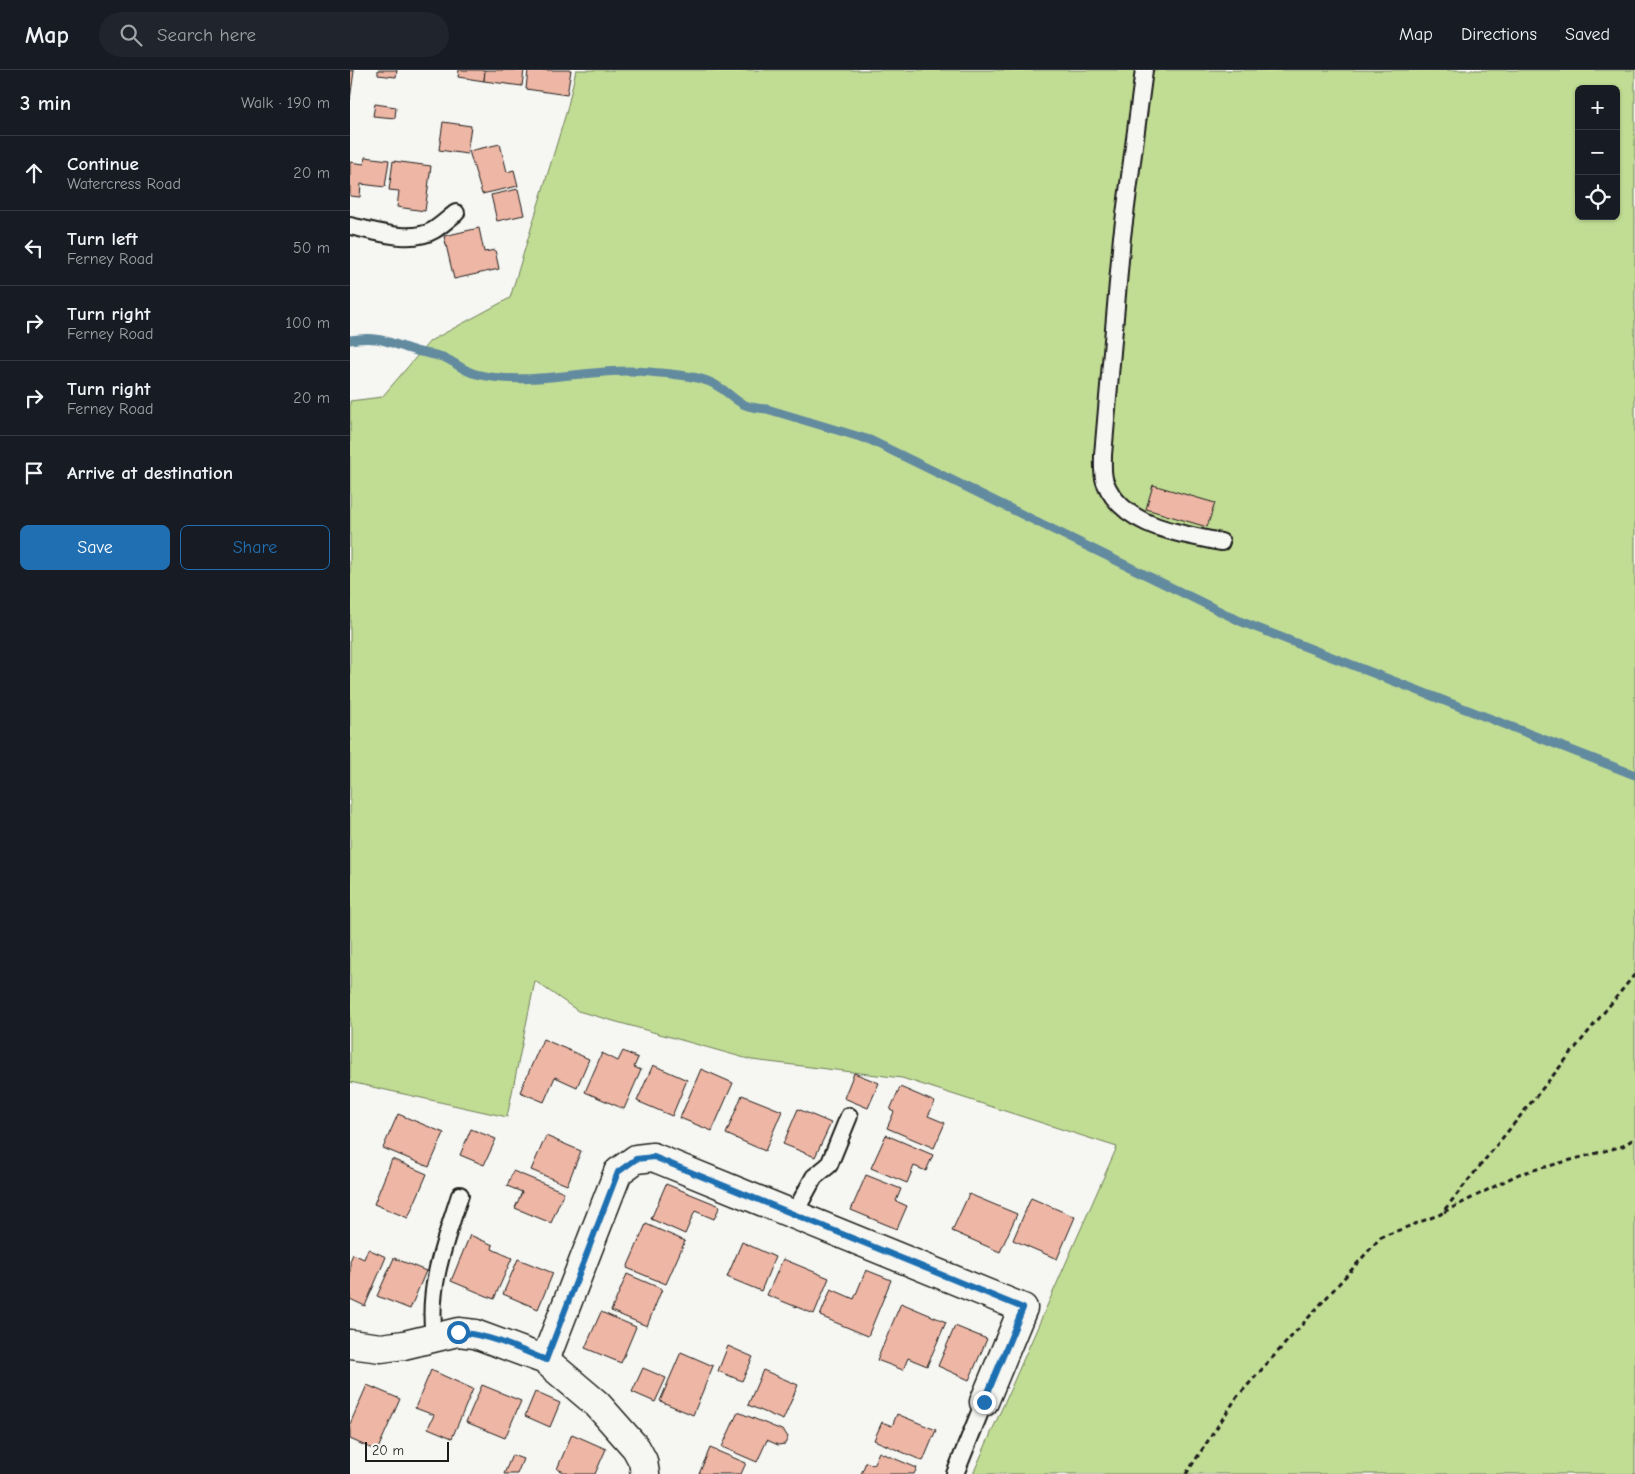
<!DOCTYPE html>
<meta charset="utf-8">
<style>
:root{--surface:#171b24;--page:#20242c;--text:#f1f3f6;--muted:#9ea1a6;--line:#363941;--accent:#1f6fb2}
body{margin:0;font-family:"Comic Neue",sans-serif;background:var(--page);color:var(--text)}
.controls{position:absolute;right:15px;top:15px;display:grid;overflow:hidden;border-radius:8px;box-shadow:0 1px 4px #0004}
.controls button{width:45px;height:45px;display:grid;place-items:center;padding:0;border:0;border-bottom:1px solid var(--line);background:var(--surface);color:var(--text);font:25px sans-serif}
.scale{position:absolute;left:15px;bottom:12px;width:84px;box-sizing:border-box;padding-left:5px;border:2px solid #1c1c1c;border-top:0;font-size:14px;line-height:18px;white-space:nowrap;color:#1c1c1c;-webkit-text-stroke:4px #f6f6f2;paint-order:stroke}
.stop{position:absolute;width:15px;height:15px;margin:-11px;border:4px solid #1f6fb2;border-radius:50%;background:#fff}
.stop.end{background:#1f6fb2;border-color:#fff;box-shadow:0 1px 5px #0008}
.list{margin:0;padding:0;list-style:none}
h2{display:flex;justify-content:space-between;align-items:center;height:65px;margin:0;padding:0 20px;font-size:21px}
h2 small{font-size:16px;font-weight:400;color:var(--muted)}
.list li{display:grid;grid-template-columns:32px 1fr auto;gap:15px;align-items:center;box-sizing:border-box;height:75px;padding:0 20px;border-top:1px solid var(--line)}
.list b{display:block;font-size:19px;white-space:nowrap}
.list p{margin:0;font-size:16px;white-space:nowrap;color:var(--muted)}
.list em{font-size:16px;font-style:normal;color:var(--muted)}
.actions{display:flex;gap:10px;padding:15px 20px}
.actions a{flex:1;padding:11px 0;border:1px solid var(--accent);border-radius:8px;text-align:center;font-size:18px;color:var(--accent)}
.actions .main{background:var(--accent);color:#fff}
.icon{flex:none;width:28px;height:28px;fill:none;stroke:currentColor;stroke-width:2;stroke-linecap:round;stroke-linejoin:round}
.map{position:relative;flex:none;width:1285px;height:1404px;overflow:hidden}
header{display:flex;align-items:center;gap:30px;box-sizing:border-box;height:70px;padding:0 25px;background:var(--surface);border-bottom:1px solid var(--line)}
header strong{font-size:24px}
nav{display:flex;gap:28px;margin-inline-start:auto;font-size:18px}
.search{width:350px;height:45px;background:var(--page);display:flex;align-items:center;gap:12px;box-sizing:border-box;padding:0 18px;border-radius:28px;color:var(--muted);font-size:19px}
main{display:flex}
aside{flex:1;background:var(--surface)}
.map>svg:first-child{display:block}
</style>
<header>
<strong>Map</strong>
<div class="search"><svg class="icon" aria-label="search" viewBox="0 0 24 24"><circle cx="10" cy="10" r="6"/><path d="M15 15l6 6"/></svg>Search here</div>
<nav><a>Map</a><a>Directions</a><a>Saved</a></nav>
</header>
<main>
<aside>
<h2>3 min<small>Walk · 190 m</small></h2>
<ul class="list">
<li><svg class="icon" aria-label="ahead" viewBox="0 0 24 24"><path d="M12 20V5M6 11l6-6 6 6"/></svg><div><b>Continue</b><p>Watercress Road</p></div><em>20 m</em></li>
<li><svg class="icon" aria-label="left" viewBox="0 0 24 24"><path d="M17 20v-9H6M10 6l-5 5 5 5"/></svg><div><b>Turn left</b><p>Ferney Road</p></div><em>50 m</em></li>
<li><svg class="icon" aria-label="right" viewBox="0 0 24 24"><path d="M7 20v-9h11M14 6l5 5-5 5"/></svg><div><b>Turn right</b><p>Ferney Road</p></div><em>100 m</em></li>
<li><svg class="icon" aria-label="right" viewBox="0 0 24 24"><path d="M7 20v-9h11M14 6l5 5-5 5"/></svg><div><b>Turn right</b><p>Ferney Road</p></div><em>20 m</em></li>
<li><svg class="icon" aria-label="arrive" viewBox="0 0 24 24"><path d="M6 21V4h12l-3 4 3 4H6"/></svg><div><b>Arrive at destination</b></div></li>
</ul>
<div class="actions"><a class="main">Save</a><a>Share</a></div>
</aside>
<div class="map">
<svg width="1285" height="1404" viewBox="0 0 1285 1404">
<rect width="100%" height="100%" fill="#f6f6f2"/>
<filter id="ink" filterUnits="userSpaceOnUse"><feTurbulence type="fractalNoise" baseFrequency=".02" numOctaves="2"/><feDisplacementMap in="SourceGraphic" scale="10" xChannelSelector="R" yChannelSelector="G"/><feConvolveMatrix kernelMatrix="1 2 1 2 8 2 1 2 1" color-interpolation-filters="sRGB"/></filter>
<g filter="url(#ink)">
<!-- green -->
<path fill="#c1dd94" stroke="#6e7c58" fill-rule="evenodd" d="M 226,0 L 1285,0 L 1285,1404 L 623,1404 L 767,1077 L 552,1008 L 402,990 L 228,941 L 185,911 L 157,1047 L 0,1012 L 0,331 L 32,327 L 80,271 L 160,228 L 217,40 ZM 1229,19 L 1266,19 L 1266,146 L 1229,146 Z"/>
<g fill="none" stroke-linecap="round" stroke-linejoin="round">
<!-- stream -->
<path stroke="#648b9f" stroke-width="9" d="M 0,270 C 31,265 38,273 66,281 C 76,284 86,284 95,288 C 106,293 114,301 126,304 C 183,318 242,296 300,302 C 319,304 347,305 364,314 C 388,327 384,337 417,339 L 520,370 L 892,552 L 1285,705"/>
</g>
<!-- building -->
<g fill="#eeb6a4" stroke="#1c1c1c">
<path d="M 0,0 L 4,1 L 0,30 Z"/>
<path d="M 28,0 L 47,0 L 46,7 L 28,5 Z"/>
<path d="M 109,0 L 135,0 L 134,11 L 108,7 Z"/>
<path d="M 135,0 L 174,0 L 172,16 L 134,11 Z"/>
<path d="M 178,0 L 221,0 L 217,25 L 176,19 Z"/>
<path d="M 25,34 L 46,37 L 45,48 L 23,46 Z"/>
<path d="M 93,52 L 121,56 L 117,84 L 89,80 Z"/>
<path d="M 150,74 L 157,102 L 164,100 L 168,116 L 132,124 L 119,81 Z"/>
<path d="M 15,87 L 39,90 L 35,117 L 11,114 L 10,127 L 0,126 L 0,92 L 14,94 Z"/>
<path d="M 43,91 L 81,96 L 75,141 L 47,137 L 49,121 L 39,120 Z"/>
<path d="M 168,119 L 174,145 L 147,151 L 141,125 Z"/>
<path d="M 129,158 L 134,182 L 145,180 L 149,199 L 104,209 L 94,166 Z"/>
<path d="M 803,415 L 865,433 L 857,457 L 796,439 Z"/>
<path d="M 193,969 L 239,989 L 227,1017 L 205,1007 L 194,1032 L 170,1022 Z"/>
<path d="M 273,981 L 288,988 L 284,997 L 291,1000 L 274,1039 L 235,1022 L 252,983 L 268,991 Z"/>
<path d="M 303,995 L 337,1010 L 322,1046 L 287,1031 Z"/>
<path d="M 351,999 L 383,1013 L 362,1061 L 330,1048 Z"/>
<path d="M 504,1003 L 529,1013 L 518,1038 L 494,1028 Z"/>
<path d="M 550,1017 L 585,1032 L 578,1046 L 595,1053 L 584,1078 L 537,1058 L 544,1042 L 540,1040 Z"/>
<path d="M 392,1025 L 432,1041 L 415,1081 L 376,1064 Z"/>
<path d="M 448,1039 L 481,1053 L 465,1087 L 433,1074 Z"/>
<path d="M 48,1044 L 94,1063 L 79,1097 L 33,1078 Z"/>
<path d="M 121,1059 L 146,1069 L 134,1095 L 110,1085 Z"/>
<path d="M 536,1065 L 583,1085 L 576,1101 L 564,1096 L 557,1113 L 521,1098 Z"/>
<path d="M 196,1066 L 231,1081 L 217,1115 L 181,1100 Z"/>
<path d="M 42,1089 L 77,1104 L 58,1148 L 24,1134 Z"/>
<path d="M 163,1101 L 214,1122 L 201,1153 L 165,1138 L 172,1122 L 157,1116 Z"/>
<path d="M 516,1105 L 551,1119 L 546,1131 L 557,1136 L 547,1159 L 501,1140 Z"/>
<path d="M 316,1114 L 370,1136 L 364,1149 L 345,1141 L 335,1164 L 301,1149 Z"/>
<path d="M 619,1124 L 667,1144 L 650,1182 L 602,1161 Z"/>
<path d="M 681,1128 L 725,1147 L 707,1189 L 663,1170 Z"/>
<path d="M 296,1154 L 335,1171 L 316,1214 L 277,1198 Z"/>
<path d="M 120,1165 L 143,1175 L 142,1179 L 162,1188 L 144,1229 L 101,1211 Z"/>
<path d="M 392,1172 L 425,1187 L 411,1221 L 377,1207 Z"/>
<path d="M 18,1179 L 36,1187 L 15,1236 L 0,1229 L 0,1191 L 3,1184 L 14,1189 Z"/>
<path d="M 44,1188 L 76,1201 L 60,1239 L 27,1226 Z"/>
<path d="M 168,1189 L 203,1203 L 188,1239 L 153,1224 Z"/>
<path d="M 433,1189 L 479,1208 L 464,1244 L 417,1225 Z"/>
<path d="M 516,1200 L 541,1210 L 518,1266 L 470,1246 L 481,1219 L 504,1229 Z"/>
<path d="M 277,1204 L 312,1219 L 297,1256 L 261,1241 Z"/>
<path d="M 551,1233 L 596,1252 L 577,1296 L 558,1288 L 553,1300 L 527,1290 Z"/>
<path d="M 251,1242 L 286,1257 L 271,1293 L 235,1278 Z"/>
<path d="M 605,1256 L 637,1269 L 619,1310 L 588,1296 Z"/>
<path d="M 378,1276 L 403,1287 L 392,1311 L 368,1301 Z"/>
<path d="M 331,1282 L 363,1296 L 343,1345 L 310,1331 Z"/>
<path d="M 293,1298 L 316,1308 L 305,1332 L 282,1322 Z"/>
<path d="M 81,1300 L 123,1319 L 102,1368 L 78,1358 L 84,1345 L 65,1338 Z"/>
<path d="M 413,1300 L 448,1315 L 433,1350 L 398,1335 Z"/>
<path d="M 17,1315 L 50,1329 L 27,1381 L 0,1369 L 0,1354 Z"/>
<path d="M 132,1315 L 171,1331 L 155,1368 L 116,1352 Z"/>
<path d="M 185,1322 L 210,1333 L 200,1357 L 175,1346 Z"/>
<path d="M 388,1342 L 434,1361 L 438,1367 L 435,1374 L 428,1375 L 417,1370 L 407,1392 L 372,1377 Z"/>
<path d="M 547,1344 L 586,1360 L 573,1391 L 524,1370 L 532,1352 L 542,1356 Z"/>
<path d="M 222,1364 L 256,1379 L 245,1404 L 219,1404 L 207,1399 Z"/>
<path d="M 360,1378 L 396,1393 L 391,1404 L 349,1404 Z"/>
<path d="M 529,1382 L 567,1398 L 564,1404 L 511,1404 L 516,1392 L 523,1395 Z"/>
<path d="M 162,1385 L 173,1389 L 167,1404 L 154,1404 Z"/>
</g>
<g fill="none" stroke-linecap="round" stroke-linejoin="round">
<!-- lane casing -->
<g stroke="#1c1c1c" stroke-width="20">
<g id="lane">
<path d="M 794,0 L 772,167 L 753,385 C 753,393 752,404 755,412 C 773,457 829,463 871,472"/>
<path d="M 0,156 C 24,161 61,174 84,160 C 92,155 99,148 106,143"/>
<path d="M 444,1144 L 464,1107 L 479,1095 L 499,1046"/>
<path d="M 84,1266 C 77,1217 95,1172 110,1125"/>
<path d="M 605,1404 L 634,1332"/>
</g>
</g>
<!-- street casing -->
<g stroke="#1c1c1c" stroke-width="31">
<g id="street">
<path d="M 0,1274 L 31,1278 L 54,1275 L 108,1262 L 125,1264 L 195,1290 L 247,1334 L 286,1378 L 293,1391 L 295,1404"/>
<path d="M 195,1290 L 268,1102 L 286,1089 L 303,1087 L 673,1238 L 634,1332"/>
</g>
</g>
<!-- path -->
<g stroke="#1c1c1c" stroke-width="3" stroke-dasharray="5 4" stroke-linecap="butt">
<path d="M 1094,1142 L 1169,1104 L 1273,1076 L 1285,1068"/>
<path d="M 836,1404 L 887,1327 L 1031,1167 L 1091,1144 L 1285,904"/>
</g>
<!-- lane -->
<use href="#lane" stroke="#f6f6f2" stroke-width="16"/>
<!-- street -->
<use href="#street" stroke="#f6f6f2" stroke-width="28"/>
</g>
</g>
<g fill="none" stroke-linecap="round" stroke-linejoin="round" filter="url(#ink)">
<!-- route -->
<path stroke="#1f6fb2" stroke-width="6" d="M 108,1262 C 139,1265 167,1278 196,1290 L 268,1102 L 286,1089 L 304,1087 L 673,1238 L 634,1332"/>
</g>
</svg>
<div class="controls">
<button>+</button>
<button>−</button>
<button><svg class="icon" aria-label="locate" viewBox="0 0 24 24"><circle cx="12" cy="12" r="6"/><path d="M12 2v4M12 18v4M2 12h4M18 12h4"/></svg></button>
</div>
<div class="scale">20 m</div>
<div class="stop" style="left:108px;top:1262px"></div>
<div class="stop end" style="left:634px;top:1332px"></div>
</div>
</main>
